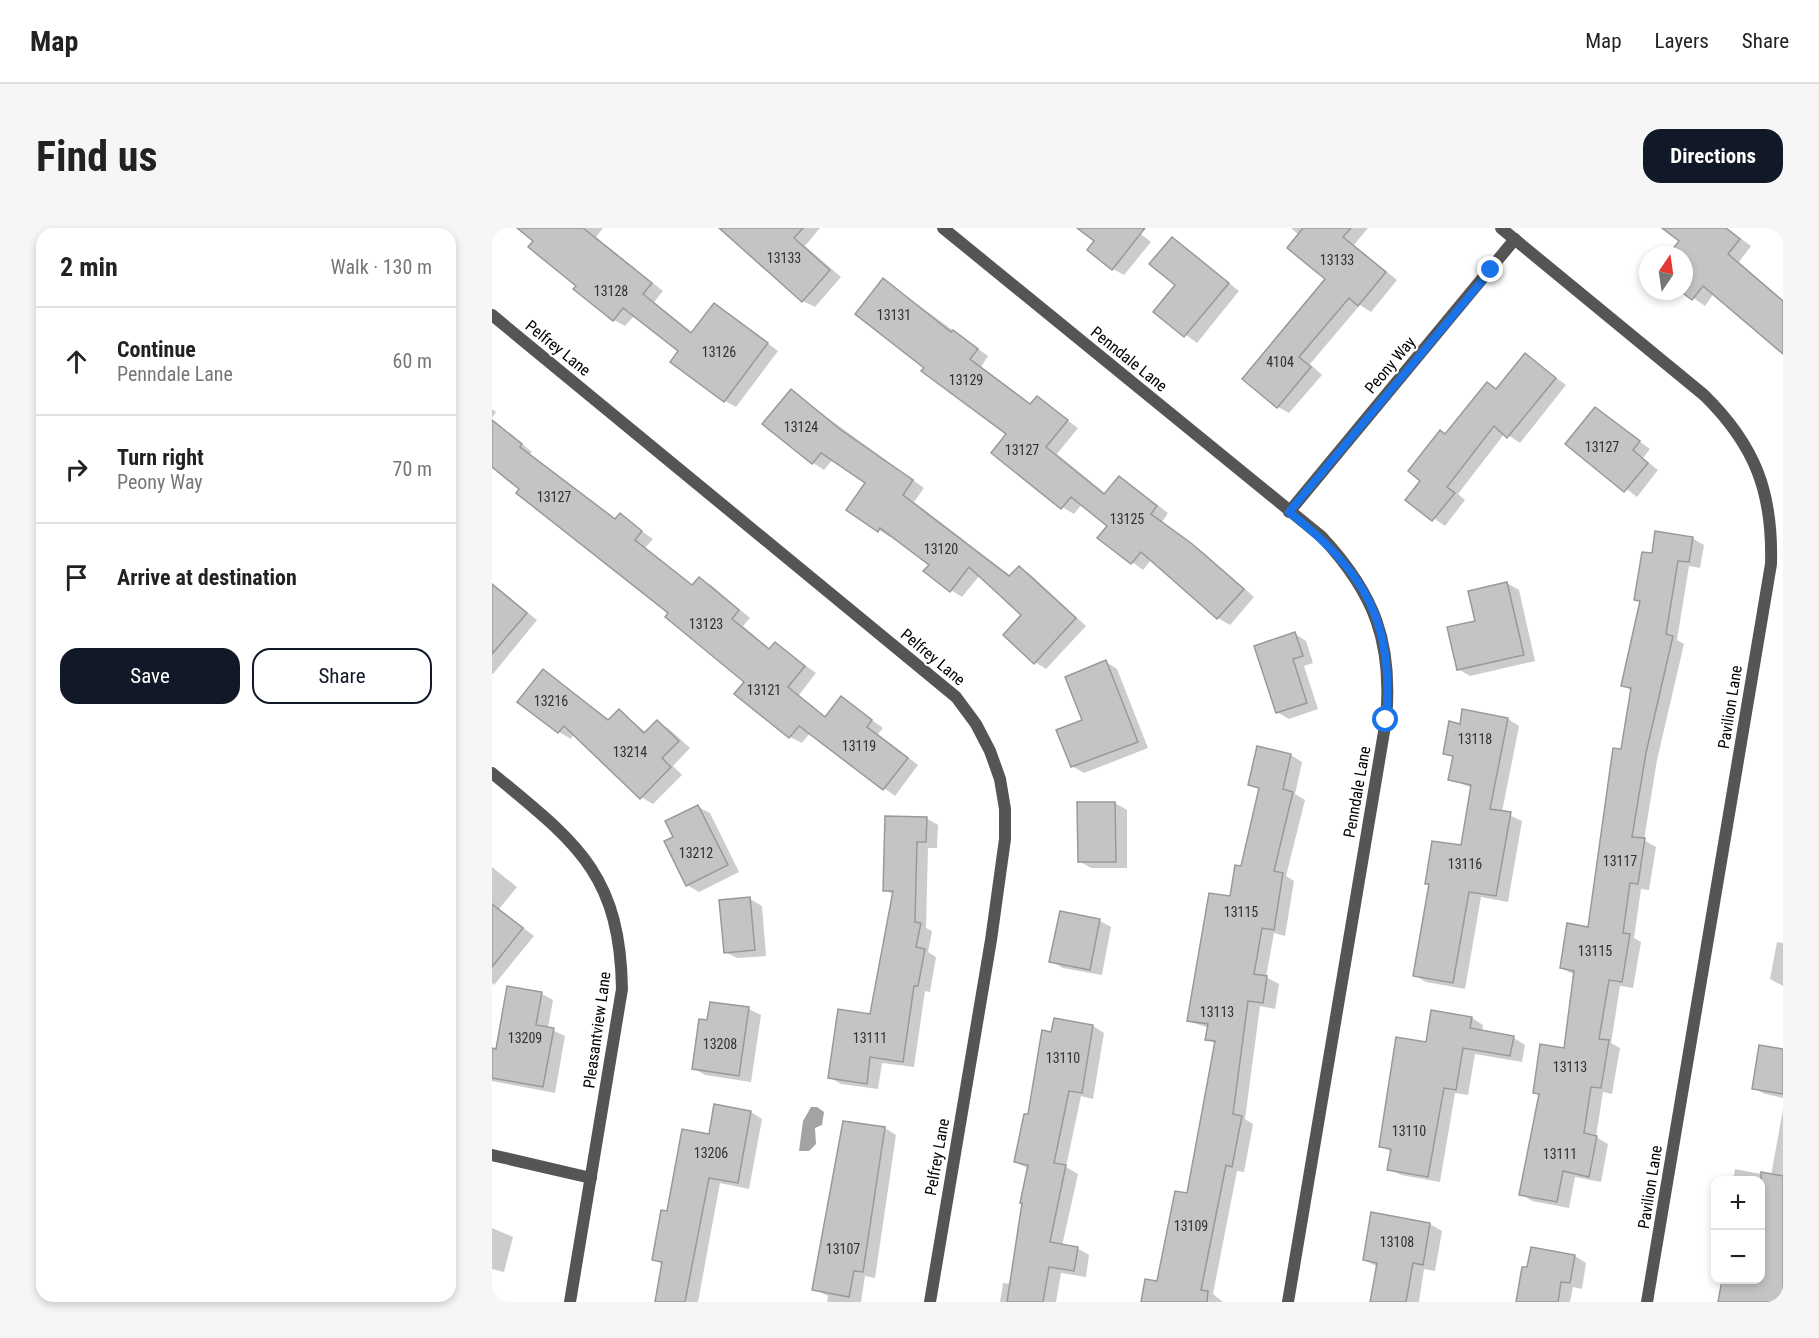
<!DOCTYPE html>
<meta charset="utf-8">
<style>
:root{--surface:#fff;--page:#f6f6f6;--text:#222;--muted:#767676;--line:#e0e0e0;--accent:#111827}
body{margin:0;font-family:"Roboto Condensed",sans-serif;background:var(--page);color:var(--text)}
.controls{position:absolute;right:18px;bottom:18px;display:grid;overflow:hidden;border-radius:12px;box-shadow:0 3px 9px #0003}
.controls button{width:54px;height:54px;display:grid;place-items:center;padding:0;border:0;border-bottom:2px solid var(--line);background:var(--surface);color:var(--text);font:30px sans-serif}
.compass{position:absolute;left:1147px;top:18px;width:54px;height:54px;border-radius:50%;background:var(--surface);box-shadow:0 3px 9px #0003;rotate:13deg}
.stop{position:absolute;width:18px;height:18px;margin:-14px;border:4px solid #1a73e8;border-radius:50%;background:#fff}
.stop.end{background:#1a73e8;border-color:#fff;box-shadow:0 2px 6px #0008}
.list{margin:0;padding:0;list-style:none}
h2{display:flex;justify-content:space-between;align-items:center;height:78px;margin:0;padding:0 24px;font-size:26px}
h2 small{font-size:20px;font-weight:400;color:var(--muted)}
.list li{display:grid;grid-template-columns:39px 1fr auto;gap:18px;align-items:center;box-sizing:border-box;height:108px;padding:0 24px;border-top:2px solid var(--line)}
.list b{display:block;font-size:22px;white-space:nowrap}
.list p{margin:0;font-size:20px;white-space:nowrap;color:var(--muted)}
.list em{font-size:20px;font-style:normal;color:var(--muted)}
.actions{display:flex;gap:12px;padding:18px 24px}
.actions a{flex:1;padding:14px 0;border:2px solid var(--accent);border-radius:18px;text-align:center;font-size:21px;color:var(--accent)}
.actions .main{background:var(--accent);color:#fff}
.icon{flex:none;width:33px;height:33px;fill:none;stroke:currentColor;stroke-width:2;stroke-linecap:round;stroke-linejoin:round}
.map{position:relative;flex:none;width:1291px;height:1074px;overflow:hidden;border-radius:18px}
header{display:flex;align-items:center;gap:36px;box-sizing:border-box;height:84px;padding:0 30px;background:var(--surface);border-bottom:2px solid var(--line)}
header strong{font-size:28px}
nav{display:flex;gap:33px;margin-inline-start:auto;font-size:21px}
.intro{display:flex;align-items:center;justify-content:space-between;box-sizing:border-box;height:144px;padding:0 36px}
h1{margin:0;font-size:42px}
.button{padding:15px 27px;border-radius:18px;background:var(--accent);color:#fff;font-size:21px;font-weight:700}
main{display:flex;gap:36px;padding:0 36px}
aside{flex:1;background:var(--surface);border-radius:18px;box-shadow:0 3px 9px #0003}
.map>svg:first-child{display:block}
</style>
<header>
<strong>Map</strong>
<nav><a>Map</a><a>Layers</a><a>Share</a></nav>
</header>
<div class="intro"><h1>Find us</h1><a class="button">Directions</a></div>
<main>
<aside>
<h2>2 min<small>Walk · 130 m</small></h2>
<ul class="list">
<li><svg class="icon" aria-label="ahead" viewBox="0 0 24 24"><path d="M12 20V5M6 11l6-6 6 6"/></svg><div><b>Continue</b><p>Penndale Lane</p></div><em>60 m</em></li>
<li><svg class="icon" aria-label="right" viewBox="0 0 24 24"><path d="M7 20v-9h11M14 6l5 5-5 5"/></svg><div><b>Turn right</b><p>Peony Way</p></div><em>70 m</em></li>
<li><svg class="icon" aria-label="arrive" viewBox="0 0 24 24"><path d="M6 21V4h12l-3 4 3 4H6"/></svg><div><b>Arrive at destination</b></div></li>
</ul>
<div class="actions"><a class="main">Save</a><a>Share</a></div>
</aside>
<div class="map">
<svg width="1291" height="1074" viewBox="0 0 1291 1074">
<rect width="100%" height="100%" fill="#fff"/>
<!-- water -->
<path fill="#a3a3a3" d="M 319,879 L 325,879 L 332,884 L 330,897 L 323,900 L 324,916 L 317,923 L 307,923 L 311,893 Z"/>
<!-- shadow -->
<g fill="#0003">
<path d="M 27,0 L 111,0 L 104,9 L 171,63 L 162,74 L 201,105 L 234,84 L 286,123 L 244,179 L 233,173 L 188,123 L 143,87 L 133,98 L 122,92 Z"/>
<path d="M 230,0 L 328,0 L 313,18 L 349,49 L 323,79 L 311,73 Z"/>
<path d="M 587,0 L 641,0 L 659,14 L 632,47 L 621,41 L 604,13 Z"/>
<path d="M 799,0 L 876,0 L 862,17 L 905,52 L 879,84 L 868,77 L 818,136 L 830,147 L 797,185 L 786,179 L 835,51 L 807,7 Z"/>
<path d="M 1173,0 L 1235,0 L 1259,18 L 1247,34 L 1291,72 L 1291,124 L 1222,65 L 1213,78 L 1191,63 L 1192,27 L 1178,27 L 1189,13 Z"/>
<path d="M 680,10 L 747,63 L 705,115 L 663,84 L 685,57 Z"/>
<path d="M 392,52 L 496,128 L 489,139 L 540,177 L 545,170 L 586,200 L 565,226 L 614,266 L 627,250 L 638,256 L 676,285 L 670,294 L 711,324 L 762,369 L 738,397 L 726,390 L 659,332 L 651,342 L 608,310 L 617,298 L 590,276 L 582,286 L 570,279 L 516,206 L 434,140 Z"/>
<path d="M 1034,127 L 1074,157 L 1028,215 L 1013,205 L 966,266 L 973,272 L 953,298 L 915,271 L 930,253 L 954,207 L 1005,162 Z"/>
<path d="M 299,163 L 432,260 L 422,274 L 519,348 L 527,339 L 538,346 L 594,398 L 554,441 L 543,434 L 531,387 L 488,347 L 470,369 L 459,362 L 439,336 L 400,307 L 398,309 L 387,302 L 375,255 L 341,231 L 332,242 L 321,235 Z"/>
<path d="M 1103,180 L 1158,221 L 1151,230 L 1166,242 L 1145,269 L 1075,216 Z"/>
<path d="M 0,181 L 4,184 L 0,190 Z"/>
<path d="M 0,191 L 40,224 L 38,226 L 125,292 L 138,295 L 161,311 L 153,320 L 201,358 L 207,351 L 219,357 L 258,390 L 251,398 L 279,422 L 284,416 L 324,445 L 307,467 L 334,489 L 349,470 L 391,500 L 386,506 L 426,537 L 403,568 L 318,505 L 310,515 L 298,509 L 244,466 L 254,453 L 179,385 L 0,237 Z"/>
<path d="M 1200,310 L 1212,317 L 1208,340 L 1197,338 L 1185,412 L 1192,416 L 1165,532 L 1152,612 L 1164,619 L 1157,662 L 1149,661 L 1142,710 L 1149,714 L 1141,760 L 1128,758 L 1119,815 L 1128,820 L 1120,866 L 1111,864 L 1104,909 L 1116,916 L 1109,954 L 1083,949 L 1077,980 L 1040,973 L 1029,966 L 1048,868 L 1042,864 L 1073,822 L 1083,747 L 1069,740 L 1098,701 L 1140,463 L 1131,457 L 1149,375 L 1144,372 L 1161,327 Z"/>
<path d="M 0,355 L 45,392 L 1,446 L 0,445 Z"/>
<path d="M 1015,355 L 1027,362 L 1043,433 L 978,448 L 966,441 L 985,394 Z"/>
<path d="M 803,406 L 814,413 L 821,435 L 812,438 L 826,481 L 797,491 L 785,484 Z"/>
<path d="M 614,434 L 625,441 L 656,520 L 592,545 L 580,538 L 591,492 Z"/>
<path d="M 51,443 L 118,492 L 127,483 L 155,505 L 165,494 L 177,501 L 198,520 L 181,538 L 190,547 L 161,576 L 149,569 L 82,506 L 79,511 L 67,504 L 28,473 Z"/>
<path d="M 1016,491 L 1027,498 L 1010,584 L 1030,593 L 1016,674 L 989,669 L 973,761 L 934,754 L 922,747 L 938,657 L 934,655 L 970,619 L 980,560 L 958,551 L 962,530 L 953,525 L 969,498 Z"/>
<path d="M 766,519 L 799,527 L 810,534 L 803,566 L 813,572 L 794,648 L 802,653 L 793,708 L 782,705 L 774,749 L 787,756 L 783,781 L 768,778 L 753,891 L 761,896 L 752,944 L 745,943 L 721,1066 L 731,1074 L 650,1074 L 666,1055 L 696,967 L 724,816 L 715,811 L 717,800 L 696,793 L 750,640 L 768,562 L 757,556 Z"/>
<path d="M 623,575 L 635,582 L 635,640 L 599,640 L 587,633 Z"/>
<path d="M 206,579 L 218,585 L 247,644 L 207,664 L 195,657 L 183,610 Z"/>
<path d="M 434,590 L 446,597 L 445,620 L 436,620 L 434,700 L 440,703 L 436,724 L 444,729 L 438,764 L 433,763 L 422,839 L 390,835 L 386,861 L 349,856 L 337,849 L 380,787 L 402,667 L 393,662 Z"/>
<path d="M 0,639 L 25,659 L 7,681 L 42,708 L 2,757 L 0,755 Z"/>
<path d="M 258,671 L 270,678 L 274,728 L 245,730 L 233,724 Z"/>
<path d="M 569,685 L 608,693 L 619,699 L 610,747 L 571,740 L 559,733 Z"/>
<path d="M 1285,714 L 1291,715 L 1291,758 L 1278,751 Z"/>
<path d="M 50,766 L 61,772 L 56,800 L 73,808 L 63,865 L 0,853 L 0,821 L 5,822 Z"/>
<path d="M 219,775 L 257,781 L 269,787 L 259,854 L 213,847 L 201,840 L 217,794 Z"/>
<path d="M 980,790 L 991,797 L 990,804 L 1022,810 L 1033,817 L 1030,834 L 983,826 L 976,867 L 963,865 L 948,954 L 909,947 L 897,941 L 900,924 L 889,918 L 935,815 Z"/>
<path d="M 601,798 L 612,805 L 601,871 L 589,868 L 574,939 L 586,946 L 570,1018 L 585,1020 L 597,1027 L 594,1049 L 569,1045 L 564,1074 L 508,1074 L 511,1055 L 519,1056 L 537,941 L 523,934 L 561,805 Z"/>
<path d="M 1268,819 L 1291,823 L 1291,870 L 1273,866 L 1261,860 Z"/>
<path d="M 1291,881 L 1291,1074 L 1227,1074 L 1231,1052 L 1268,1052 L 1268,952 L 1241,952 L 1243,941 L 1279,948 Z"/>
<path d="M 259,884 L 270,891 L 257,961 L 228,955 L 206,1074 L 166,1074 L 171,1037 L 162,1031 L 176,985 L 218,908 Z"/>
<path d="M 393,900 L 404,907 L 383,1050 L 373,1048 L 369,1074 L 335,1074 L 336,1068 L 322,1061 Z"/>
<path d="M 880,986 L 938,996 L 950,1003 L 943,1043 L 932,1041 L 927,1074 L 879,1074 L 886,1039 L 872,1032 Z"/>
<path d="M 0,1000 L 21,1009 L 12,1044 L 0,1041 Z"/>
<path d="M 1083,1028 L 1094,1035 L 1090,1061 L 1081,1059 L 1078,1074 L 1026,1074 Z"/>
</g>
<!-- building -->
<g fill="#c4c4c4" stroke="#999" stroke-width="1.5">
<path d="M 25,0 L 91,0 L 160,55 L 151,66 L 199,105 L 222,75 L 276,115 L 232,174 L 178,134 L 186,123 L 131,80 L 121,93 L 81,61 L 84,58 L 36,19 L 41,13 Z"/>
<path d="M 227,0 L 311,0 L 302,10 L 338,42 L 310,74 Z"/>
<path d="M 585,0 L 653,0 L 620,42 L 595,22 L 602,13 Z"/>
<path d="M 811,0 L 859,0 L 851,9 L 894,44 L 866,78 L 857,70 L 807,129 L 819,139 L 785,180 L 750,151 L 833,51 L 795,20 Z"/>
<path d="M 1170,0 L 1234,0 L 1248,11 L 1236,26 L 1291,73 L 1291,126 L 1211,58 L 1200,72 L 1188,63 L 1192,63 L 1192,27 L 1176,27 L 1187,13 Z"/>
<path d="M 680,9 L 737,55 L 692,109 L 661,84 L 683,57 L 657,36 Z"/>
<path d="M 391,50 L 459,104 L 461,102 L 486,121 L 478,131 L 538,176 L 545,168 L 576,192 L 554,219 L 612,266 L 627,248 L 665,278 L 659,286 L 699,315 L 752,361 L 725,391 L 649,324 L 639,336 L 605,310 L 615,298 L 579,269 L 569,281 L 499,225 L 514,206 L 429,143 L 432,140 L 363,86 Z"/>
<path d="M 1033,125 L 1064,150 L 1015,210 L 1002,198 L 955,259 L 963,265 L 940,293 L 913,272 L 928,253 L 916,243 L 948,202 L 953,206 L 995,154 L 1004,161 Z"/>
<path d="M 299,161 L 349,202 L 421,252 L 411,267 L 517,348 L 527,338 L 584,390 L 542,436 L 511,407 L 529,387 L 477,339 L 458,364 L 431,343 L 437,337 L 388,300 L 386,304 L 354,282 L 373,255 L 329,225 L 320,236 L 270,196 Z"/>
<path d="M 1103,179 L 1148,213 L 1141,222 L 1156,235 L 1132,264 L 1073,216 Z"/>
<path d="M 0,192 L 30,216 L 28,219 L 123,291 L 128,285 L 150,303 L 143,312 L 200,357 L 207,349 L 247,382 L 240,391 L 277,421 L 283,414 L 313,438 L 296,459 L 333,489 L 349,468 L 380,492 L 375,499 L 416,530 L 391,562 L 307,498 L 297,510 L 242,466 L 252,454 L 173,389 L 176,385 L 24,265 L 27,261 L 0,239 Z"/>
<path d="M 1163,303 L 1201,309 L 1197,334 L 1186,333 L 1174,406 L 1181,408 L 1154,525 L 1140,609 L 1153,610 L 1146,656 L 1138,655 L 1131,705 L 1138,706 L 1130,754 L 1117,752 L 1107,811 L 1117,812 L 1109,860 L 1099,859 L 1092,905 L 1105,908 L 1097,949 L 1071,943 L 1065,974 L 1027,967 L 1047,866 L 1041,865 L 1048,816 L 1072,820 L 1082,743 L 1068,740 L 1075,695 L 1096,699 L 1121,520 L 1129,521 L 1139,460 L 1129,458 L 1148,373 L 1142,372 L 1150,324 L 1160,325 Z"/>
<path d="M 1015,354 L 1032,427 L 965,442 L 955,399 L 983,393 L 976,363 Z"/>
<path d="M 0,356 L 35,385 L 0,426 Z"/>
<path d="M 803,404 L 811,428 L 801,431 L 815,475 L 784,485 L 762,418 Z"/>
<path d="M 614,432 L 646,514 L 579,539 L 564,502 L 590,492 L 573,449 Z"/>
<path d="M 51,441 L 116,492 L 127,481 L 152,505 L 165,492 L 187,513 L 170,530 L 179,539 L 148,571 L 72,498 L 66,505 L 25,474 Z"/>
<path d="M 970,481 L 1016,490 L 998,581 L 1019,584 L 1004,668 L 977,664 L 961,755 L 921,748 L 937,656 L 933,656 L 940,613 L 969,617 L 979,557 L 956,552 L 961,528 L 951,526 L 957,493 L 968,496 Z"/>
<path d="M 765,518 L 799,526 L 791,561 L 801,564 L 782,643 L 791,645 L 782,702 L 770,700 L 762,746 L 775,748 L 771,775 L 756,773 L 741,886 L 750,888 L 740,939 L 734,937 L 709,1062 L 716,1063 L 715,1074 L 649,1074 L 653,1051 L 665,1053 L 683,963 L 695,965 L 723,813 L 713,812 L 716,796 L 695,793 L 717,665 L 738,668 L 743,637 L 749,638 L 767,560 L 756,557 Z"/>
<path d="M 585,574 L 623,574 L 624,634 L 586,634 Z"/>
<path d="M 206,577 L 236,637 L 194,658 L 172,613 L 181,609 L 173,593 Z"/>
<path d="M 393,588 L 435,589 L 434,614 L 425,614 L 423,694 L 429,695 L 424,719 L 433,721 L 426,758 L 422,758 L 411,834 L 378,829 L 375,856 L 336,850 L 346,781 L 378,786 L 401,663 L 391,663 Z"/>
<path d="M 258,669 L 263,722 L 232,725 L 227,672 Z"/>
<path d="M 0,676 L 31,700 L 0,739 Z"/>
<path d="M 568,683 L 608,691 L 598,742 L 557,734 Z"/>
<path d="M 15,758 L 50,764 L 44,797 L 62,800 L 51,859 L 0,850 L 0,820 L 4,821 Z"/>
<path d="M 218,774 L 257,779 L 247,848 L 200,841 L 207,791 L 215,792 Z"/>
<path d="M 939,782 L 980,789 L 978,800 L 1022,808 L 1018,828 L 971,820 L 964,862 L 952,860 L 936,949 L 895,942 L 899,921 L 887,919 L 904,809 L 934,814 Z"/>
<path d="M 562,790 L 601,797 L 590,865 L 577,863 L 562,935 L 574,937 L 558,1014 L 586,1019 L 582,1043 L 557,1039 L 551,1074 L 515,1074 L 530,975 L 528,975 L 536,937 L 522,934 L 532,886 L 536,886 L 550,802 L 559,804 Z"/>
<path d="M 1267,817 L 1291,821 L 1291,866 L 1260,861 Z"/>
<path d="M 222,876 L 259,883 L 246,955 L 217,950 L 193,1074 L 163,1074 L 170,1034 L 160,1032 L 169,982 L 175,983 L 190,901 L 217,906 Z"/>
<path d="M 351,893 L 393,899 L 371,1044 L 362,1043 L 357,1069 L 320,1062 Z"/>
<path d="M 1269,944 L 1291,948 L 1291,1074 L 1226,1074 L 1230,1052 L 1269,1052 Z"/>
<path d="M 879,984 L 938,995 L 931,1037 L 921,1035 L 914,1074 L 878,1074 L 885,1035 L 871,1032 Z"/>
<path d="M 1039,1019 L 1083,1027 L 1078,1055 L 1069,1054 L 1066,1074 L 1024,1074 L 1030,1039 L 1035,1039 Z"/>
</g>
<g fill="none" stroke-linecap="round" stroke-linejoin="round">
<!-- minor -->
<g stroke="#555" stroke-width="12">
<path d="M 451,0 L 830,309 C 883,366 901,415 894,492 L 796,1074"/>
<path d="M 1009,0 L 1212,167 C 1263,217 1281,264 1279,336 L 1155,1074"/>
<path d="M 0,87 L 464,469 L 484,496 L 498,523 L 508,551 L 513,581 L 513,611 L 499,712 L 438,1074"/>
<path d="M 797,284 L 1023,11"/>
<path d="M 0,545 C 83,614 128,644 130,761 L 78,1074"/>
<path d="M 0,927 L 99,950"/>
</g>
</g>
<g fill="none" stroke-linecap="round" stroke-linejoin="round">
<!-- route -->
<path stroke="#1a73e8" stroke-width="8" d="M 894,492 C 903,394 872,343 797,284 L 999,42"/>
</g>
<g text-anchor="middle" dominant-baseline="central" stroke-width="4.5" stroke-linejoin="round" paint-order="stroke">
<!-- number labels -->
<g font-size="14" fill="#313131">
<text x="292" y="30">13133</text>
<text x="845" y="32">13133</text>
<text x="119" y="63">13128</text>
<text x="402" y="87">13131</text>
<text x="227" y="124">13126</text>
<text x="788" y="134">4104</text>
<text x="474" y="152">13129</text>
<text x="309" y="199">13124</text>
<text x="1110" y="219">13127</text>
<text x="530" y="222">13127</text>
<text x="62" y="269">13127</text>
<text x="635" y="291">13125</text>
<text x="449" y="321">13120</text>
<text x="214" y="396">13123</text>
<text x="272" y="462">13121</text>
<text x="59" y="473">13216</text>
<text x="983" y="511">13118</text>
<text x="367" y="518">13119</text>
<text x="138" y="524">13214</text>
<text x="204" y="625">13212</text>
<text x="1128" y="633">13117</text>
<text x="973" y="636">13116</text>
<text x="749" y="684">13115</text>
<text x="1103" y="723">13115</text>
<text x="725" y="784">13113</text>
<text x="33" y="810">13209</text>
<text x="378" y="810">13111</text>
<text x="228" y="816">13208</text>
<text x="571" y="830">13110</text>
<text x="1078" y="839">13113</text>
<text x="917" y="903">13110</text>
<text x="219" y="925">13206</text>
<text x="1068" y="926">13111</text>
<text x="699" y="998">13109</text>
<text x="905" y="1014">13108</text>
<text x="351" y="1021">13107</text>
</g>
<!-- street labels -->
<g font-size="16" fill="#000" stroke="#fff">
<text transform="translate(66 120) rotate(39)">Pelfrey Lane</text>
<text transform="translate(637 131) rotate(39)">Penndale Lane</text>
<text transform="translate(898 137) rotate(-50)">Peony Way</text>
<text transform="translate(441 429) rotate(40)">Pelfrey Lane</text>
<text transform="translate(1238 479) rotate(-81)">Pavilion Lane</text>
<text transform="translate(865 564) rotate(-80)">Penndale Lane</text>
<text transform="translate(105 802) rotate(-82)">Pleasantview Lane</text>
<text transform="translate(445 929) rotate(-80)">Pelfrey Lane</text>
<text transform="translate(1158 959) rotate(-81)">Pavilion Lane</text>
</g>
</g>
</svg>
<div class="controls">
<button>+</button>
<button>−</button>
</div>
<svg class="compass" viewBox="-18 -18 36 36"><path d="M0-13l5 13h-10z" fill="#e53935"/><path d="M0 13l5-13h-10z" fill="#767676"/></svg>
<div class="stop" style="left:894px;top:492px"></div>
<div class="stop end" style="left:999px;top:42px"></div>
</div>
</main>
